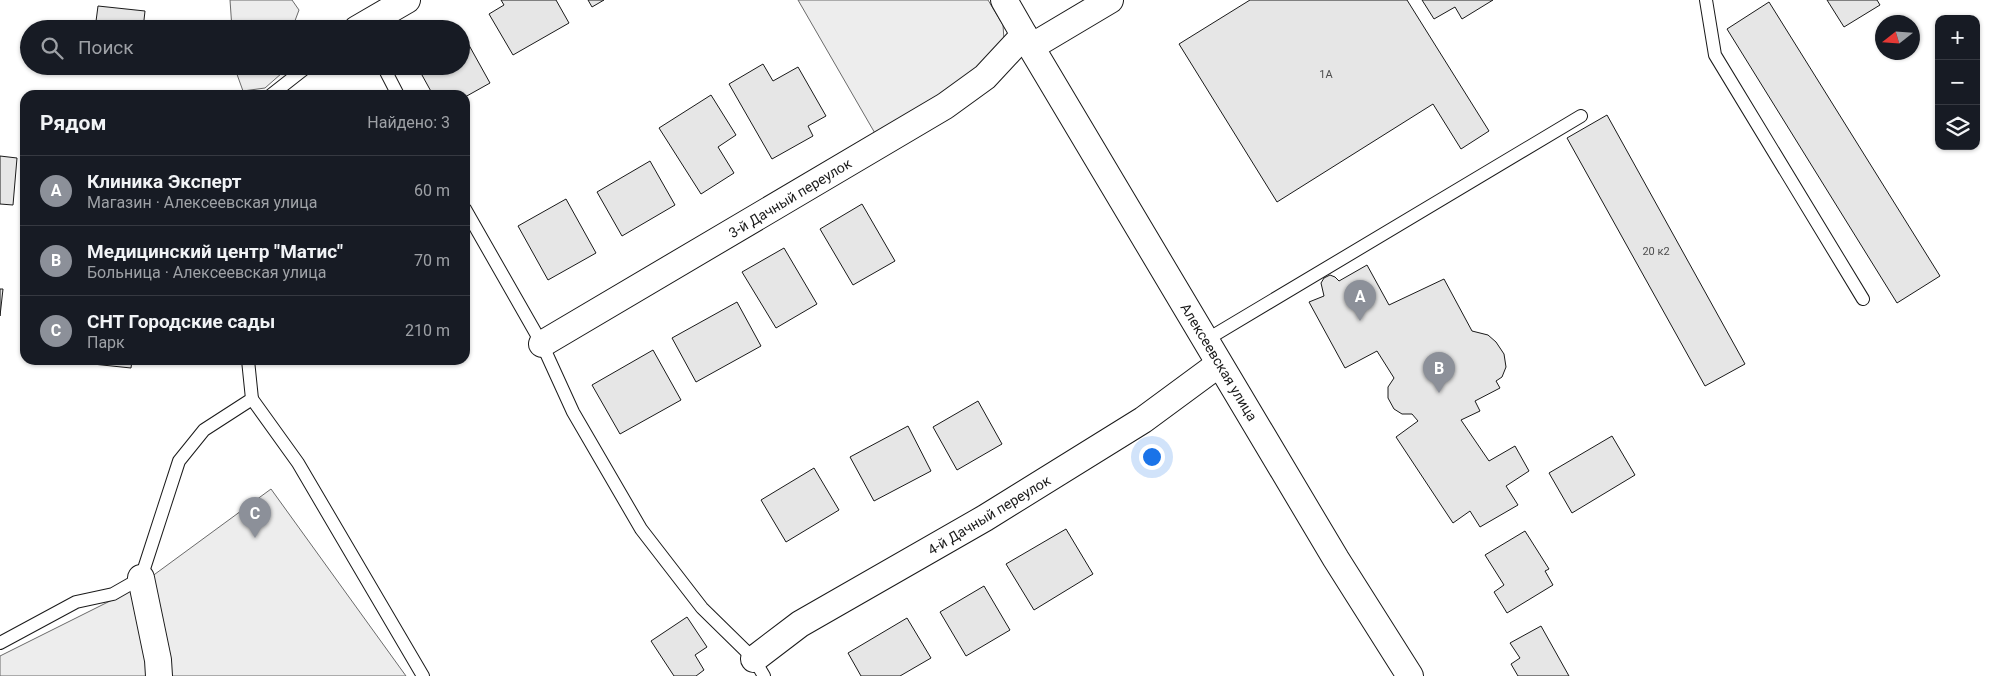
<!DOCTYPE html>
<html lang="ru">
<meta charset="utf-8">
<style>
:root{--surface:#171b24;--page:#20242c;--text:#f1f3f6;--muted:#9ea1a6;--line:#363941;--accent:#8c9099}
body{margin:0;font-family:Roboto,sans-serif;background:var(--page);color:var(--text)}
.controls{position:absolute;right:15px;top:15px;display:grid;overflow:hidden;border-radius:10px;box-shadow:0 1px 4px #0004}
.controls button{width:45px;height:45px;display:grid;place-items:center;padding:0;border:0;border-bottom:1px solid var(--line);background:var(--surface);color:var(--text);font:25px sans-serif}
.compass{position:absolute;left:1875px;top:15px;width:45px;height:45px;border-radius:50%;background:var(--surface);box-shadow:0 1px 4px #0004;rotate:253deg}
.you{position:absolute;left:1151px;top:456px;width:18px;height:18px;margin:-12px;border:4px solid #fff;border-radius:50%;background:#1a73e8;box-shadow:0 0 0 8px #1a73e833}
.badge{display:grid;place-items:center;width:32px;height:32px;border-radius:50%;background:var(--accent);color:#fff;font-size:16px;font-weight:700}
.pin{position:absolute;translate:-50% -41px;filter:drop-shadow(0 1px 2px #0008)}
.pin::after{content:'';position:absolute;top:26px;width:18px;height:15px;background:inherit;clip-path:polygon(0 0,100% 0,50% 100%)}
.list{margin:0;padding:0;list-style:none}
h2{display:flex;justify-content:space-between;align-items:center;height:65px;margin:0;padding:0 20px;font-size:21px}
h2 small{font-size:16px;font-weight:400;color:var(--muted)}
.list li{display:grid;grid-template-columns:32px 1fr auto;gap:15px;align-items:center;box-sizing:border-box;height:70px;padding:0 20px;border-top:1px solid var(--line)}
.list b{display:block;font-size:19px;white-space:nowrap}
.list p{margin:0;font-size:16px;white-space:nowrap;color:var(--muted)}
.list em{font-size:16px;font-style:normal;color:var(--muted)}
.icon{flex:none;width:28px;height:28px;fill:none;stroke:currentColor;stroke-width:2;stroke-linecap:round;stroke-linejoin:round}
.map{position:relative;flex:none;width:1995px;height:676px;overflow:hidden}
.search{position:absolute;background:var(--surface);box-shadow:0 1px 4px #0004;left:20px;top:20px;width:450px;height:55px;display:flex;align-items:center;gap:12px;box-sizing:border-box;padding:0 18px;border-radius:28px;color:var(--muted);font-size:19px}
.panel{position:absolute;background:var(--surface);box-shadow:0 1px 4px #0004;left:20px;top:90px;width:450px;height:275px;border-radius:15px}
.map>svg:first-child{display:block}
</style>
<div class="map">
<svg width="1995" height="676" viewBox="0 0 1995 676">
<rect width="100%" height="100%" fill="#fff"/>
<!-- built -->
<g fill="#ededed" stroke="#6a6a6a">
<path d="M 230,0 L 292,0 L 299,10 L 293,26 L 296,29 L 232,29 Z"/>
<path d="M 798,0 L 988,0 L 1003,25 L 1004,40 L 986,64 L 876,135 Z"/>
<path d="M 234,66 L 295,66 L 282,73 L 265,88 L 243,91 Z"/>
<path d="M 271,489 L 406,676 L 0,676 L 0,656 L 136,588 Z"/>
</g>
<!-- building -->
<g fill="#e6e6e6" stroke="#1a1a1a">
<path d="M 501,0 L 556,0 L 569,23 L 513,55 L 489,14 L 504,5 Z"/>
<path d="M 588,0 L 604,0 L 592,7 Z"/>
<path d="M 1250,0 L 1407,0 L 1489,131 L 1461,149 L 1433,104 L 1277,202 L 1179,44 Z"/>
<path d="M 1422,0 L 1493,0 L 1462,19 L 1455,7 L 1434,19 Z"/>
<path d="M 1827,0 L 1877,0 L 1880,5 L 1844,27 Z"/>
<path d="M 1769,2 L 1940,276 L 1897,303 L 1727,29 Z"/>
<path d="M 98,6 L 145,11 L 143,29 L 95,29 Z"/>
<path d="M 465,38 L 490,83 L 465,97 L 465,95 L 433,95 L 417,66 L 461,66 L 461,41 Z"/>
<path d="M 763,64 L 773,81 L 798,67 L 826,116 L 808,126 L 813,136 L 772,159 L 729,84 Z"/>
<path d="M 711,95 L 736,135 L 718,147 L 734,173 L 701,194 L 659,128 Z"/>
<path d="M 1607,115 L 1745,364 L 1705,386 L 1567,138 Z"/>
<path d="M 0,156 L 17,158 L 13,205 L 0,204 Z"/>
<path d="M 650,161 L 675,205 L 622,236 L 597,192 Z"/>
<path d="M 566,199 L 596,253 L 548,280 L 518,226 Z"/>
<path d="M 862,204 L 895,261 L 853,285 L 820,229 Z"/>
<path d="M 784,248 L 817,304 L 776,328 L 742,272 Z"/>
<path d="M 1367,265 L 1389,305 L 1444,279 L 1472,331 L 1488,335 L 1496,342 L 1504,354 L 1506,367 L 1502,377 L 1496,381 L 1500,388 L 1475,401 L 1480,411 L 1461,420 L 1489,461 L 1515,446 L 1529,471 L 1506,486 L 1518,505 L 1480,527 L 1470,511 L 1453,523 L 1396,437 L 1418,421 L 1412,414 L 1402,414 L 1394,409 L 1388,398 L 1388,387 L 1394,378 L 1377,351 L 1345,368 L 1309,302 L 1324,296 L 1321,283 L 1324,278 L 1330,275 L 1335,277 L 1339,281 Z"/>
<path d="M 0,289 L 3,289 L 0,316 Z"/>
<path d="M 737,302 L 761,346 L 696,382 L 672,338 Z"/>
<path d="M 653,350 L 681,400 L 620,434 L 592,385 Z"/>
<path d="M 83,360 L 132,360 L 131,368 L 83,363 Z"/>
<path d="M 978,401 L 1002,444 L 957,470 L 933,427 Z"/>
<path d="M 908,426 L 931,471 L 874,501 L 850,457 Z"/>
<path d="M 1612,436 L 1635,475 L 1572,513 L 1549,473 Z"/>
<path d="M 814,468 L 839,510 L 786,542 L 761,500 Z"/>
<path d="M 1066,529 L 1093,574 L 1034,610 L 1006,564 Z"/>
<path d="M 1525,531 L 1549,569 L 1545,571 L 1553,585 L 1507,613 L 1494,592 L 1504,585 L 1485,555 Z"/>
<path d="M 984,586 L 1010,630 L 966,656 L 940,612 Z"/>
<path d="M 687,617 L 707,647 L 695,655 L 704,670 L 696,676 L 674,676 L 651,641 Z"/>
<path d="M 907,618 L 931,658 L 900,676 L 861,676 L 848,653 Z"/>
<path d="M 1541,626 L 1569,676 L 1518,676 L 1511,664 L 1520,658 L 1510,643 Z"/>
</g>
<g fill="none" stroke-linecap="round" stroke-linejoin="round">
<!-- service casing -->
<g stroke="#1a1a1a" stroke-width="14">
<g id="service">
<path d="M 1706,0 L 1715,55 L 1863,299"/>
<path d="M 383,66 L 398,95"/>
<path d="M 271,95 L 308,66"/>
<path d="M 465,209 L 542,344 L 573,412 L 641,529 L 702,608 L 754,659 L 764,676"/>
<path d="M 1206,340 L 1581,116"/>
<path d="M 252,399 L 298,463 L 423,676"/>
<path d="M 0,643 L 76,602 L 113,594 L 141,578 L 179,461 L 204,430 L 252,399 L 248,360"/>
</g>
</g>
<!-- minor casing -->
<g stroke="#1a1a1a" stroke-width="28">
<g id="minor">
<path d="M 1004,0 L 1031,47 L 1110,0"/>
<path d="M 357,29 L 407,0"/>
<path d="M 1031,47 L 1336,559 L 1410,676"/>
<path d="M 542,344 L 945,106 L 985,77 L 1024,35"/>
<path d="M 141,578 L 158,660 L 159,676"/>
<path d="M 754,659 L 800,624 L 985,518 L 1143,420 L 1219,364"/>
</g>
</g>
<!-- service -->
<use href="#service" stroke="#fff" stroke-width="12"/>
<!-- minor -->
<use href="#minor" stroke="#fff" stroke-width="26"/>
</g>
<g text-anchor="middle" dominant-baseline="central" stroke-width="4" stroke-linejoin="round" paint-order="stroke">
<!-- number labels -->
<g font-size="11" fill="#4d4d4d">
<text x="1326" y="74">1А</text>
<text x="1656" y="251">20 к2</text>
</g>
<!-- street labels -->
<g font-size="14" fill="#1a1a1a" stroke="#fff">
<text transform="translate(790 198) rotate(-31)">3-й Дачный переулок</text>
<text transform="translate(1219 362) rotate(59)">Алексеевская улица</text>
<text transform="translate(989 515) rotate(-31)">4-й Дачный переулок</text>
</g>
</g>
</svg>
<div class="controls">
<button>+</button>
<button>−</button>
<button><svg class="icon" aria-label="layers" viewBox="0 0 24 24"><path d="M12 4l9 5-9 5-9-5zM3 14l9 5 9-5"/></svg></button>
</div>
<svg class="compass" viewBox="-18 -18 36 36"><path d="M0-13l5 13h-10z" fill="#e53935"/><path d="M0 13l5-13h-10z" fill="#9ea1a6"/></svg>
<div class="you"></div>
<div class="pin badge" style="left:1360px;top:321px">A</div>
<div class="pin badge" style="left:1439px;top:393px">B</div>
<div class="pin badge" style="left:255px;top:538px">C</div>
<div class="search"><svg class="icon" aria-label="search" viewBox="0 0 24 24"><circle cx="10" cy="10" r="6"/><path d="M15 15l6 6"/></svg>Поиск</div>
<section class="panel">
<h2>Рядом<small>Найдено: 3</small></h2>
<ul class="list">
<li><span class="badge">A</span><div><b>Клиника Эксперт</b><p>Магазин · Алексеевская улица</p></div><em>60 m</em></li>
<li><span class="badge">B</span><div><b>Медицинский центр &quot;Матис&quot;</b><p>Больница · Алексеевская улица</p></div><em>70 m</em></li>
<li><span class="badge">C</span><div><b>СНТ Городские сады</b><p>Парк</p></div><em>210 m</em></li>
</ul>
</section>
</div>
